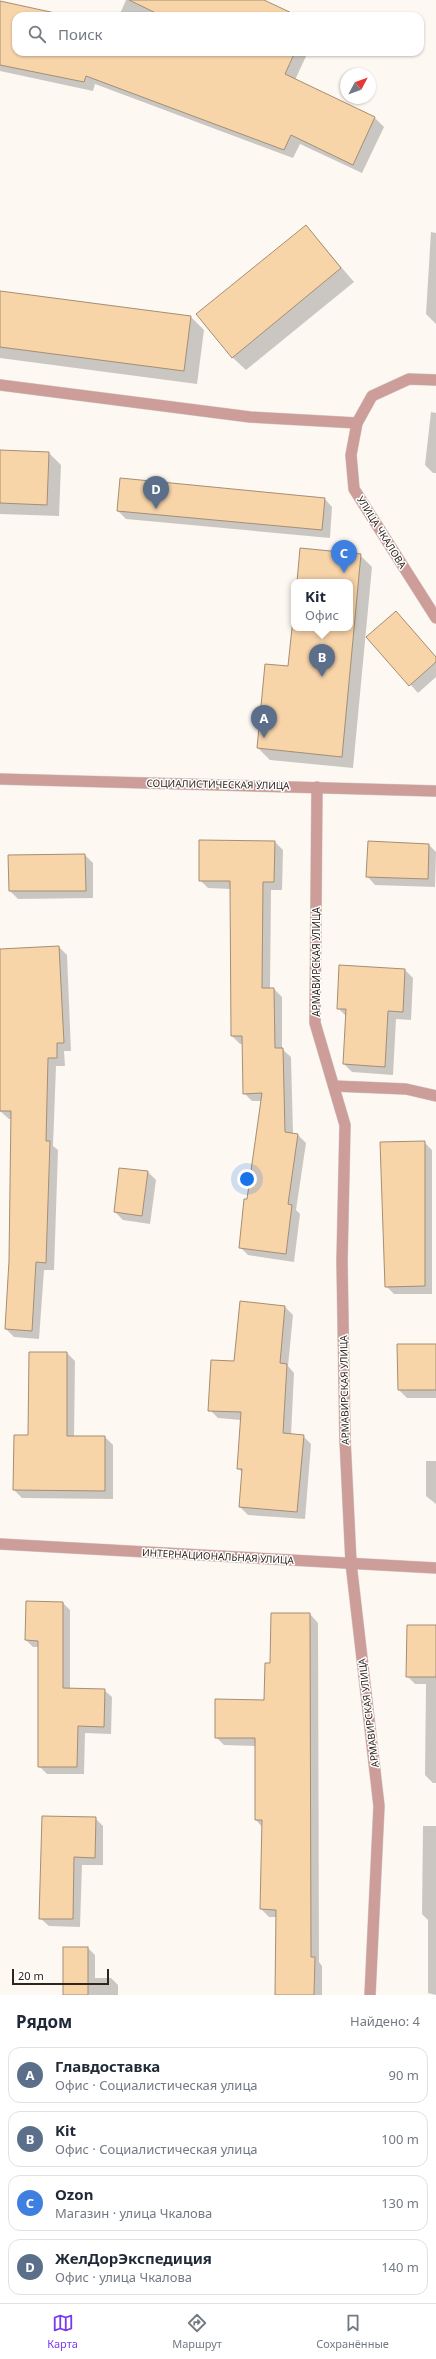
<!DOCTYPE html>
<html lang="ru">
<meta charset="utf-8">
<style>
:root{--surface:#fff;--page:#f2f2f3;--text:#1f2937;--muted:#747a83;--line:#e0e1e3;--accent:#7c3aed}
body{margin:0;font-family:"Noto Sans",sans-serif;background:var(--page);color:var(--text)}
.compass{position:absolute;left:340px;top:68px;width:36px;height:36px;border-radius:50%;background:var(--surface);box-shadow:0 1px 3px #0004;rotate:49deg}
.scale{position:absolute;left:12px;bottom:10px;width:97px;box-sizing:border-box;padding-left:4px;border:2px solid #2e251b;border-top:0;font-size:11px;line-height:14px;white-space:nowrap;color:#2e251b;-webkit-text-stroke:3px #fff;paint-order:stroke}
.you{position:absolute;left:247px;top:1179px;width:14px;height:14px;margin:-10px;border:3px solid #fff;border-radius:50%;background:#1a73e8;box-shadow:0 0 0 6px #1a73e833}
.badge{display:grid;place-items:center;width:26px;height:26px;border-radius:50%;background:var(--accent);color:#fff;font-size:13px;font-weight:700}
.pin{position:absolute;translate:-50% -33px;filter:drop-shadow(0 1px 2px #0008)}
.pin::after{content:'';position:absolute;top:21px;width:14px;height:12px;background:inherit;clip-path:polygon(0 0,100% 0,50% 100%)}
.popup{position:absolute;left:291px;top:579px;width:62px;height:52px;box-sizing:border-box;display:grid;place-content:center;border-radius:8px;background:var(--surface);filter:drop-shadow(0 1px 3px #0005);font-size:13px;white-space:nowrap;color:var(--muted)}
.popup b{font-size:15px;color:var(--text)}
.popup::after{content:'';position:absolute;left:50%;top:100%;margin-left:-8px;border:8px solid transparent;border-top-color:var(--surface)}
.list{margin:0;padding:0;list-style:none}
h2{display:flex;justify-content:space-between;align-items:center;height:52px;margin:0;padding:0 16px;font-size:17px}
h2 small{font-size:13px;font-weight:400;color:var(--muted)}
.list li{display:grid;grid-template-columns:26px 1fr auto;gap:12px;align-items:center;box-sizing:border-box;height:56px;margin:0 8px 8px;padding:0 8px;border:1px solid var(--line);border-radius:12px}
.list b{display:block;font-size:15px;white-space:nowrap}
.list p{margin:0;font-size:13px;white-space:nowrap;color:var(--muted)}
.list em{font-size:13px;font-style:normal;color:var(--muted)}
.icon{flex:none;width:22px;height:22px;fill:none;stroke:currentColor;stroke-width:2;stroke-linecap:round;stroke-linejoin:round}
.map{position:relative;flex:none;width:436px;height:1995px;overflow:hidden}
.search{position:absolute;background:var(--surface);box-shadow:0 1px 3px #0004;left:12px;right:12px;top:12px;height:44px;display:flex;align-items:center;gap:10px;box-sizing:border-box;padding:0 14px;border-radius:12px;color:var(--muted);font-size:15px}
.sheet{height:308px;background:var(--surface)}
nav{display:flex;justify-content:space-around;align-items:center;box-sizing:border-box;height:56px;border-top:1px solid var(--line);background:var(--surface);font-size:11px;color:var(--muted)}
nav a{display:grid;justify-items:center;gap:2px}
nav .on{color:var(--accent)}
.map>svg:first-child{display:block}
</style>
<div class="map">
<svg width="436" height="1995" viewBox="0 0 436 1995">
<rect width="100%" height="100%" fill="#fdf8f2"/>
<!-- shadow -->
<g fill="#0003">
<path d="M 126,0 L 262,0 L 296,16 L 119,16 Z"/>
<path d="M 0,2 L 64,16 L 16,16 L 16,52 L 308,52 L 295,80 L 374,117 L 384,127 L 362,173 L 300,144 L 293,158 L 95,84 L 93,91 L 0,71 Z"/>
<path d="M 306,226 L 354,282 L 246,370 L 232,357 Z"/>
<path d="M 431,232 L 436,233 L 436,324 L 426,314 Z"/>
<path d="M 0,292 L 191,317 L 204,330 L 197,384 L 0,358 Z"/>
<path d="M 431,412 L 436,413 L 436,473 L 433,473 L 425,465 Z"/>
<path d="M 0,451 L 49,453 L 61,465 L 59,516 L 0,514 Z"/>
<path d="M 324,498 L 332,507 L 330,538 L 126,519 L 118,511 Z"/>
<path d="M 360,555 L 372,567 L 353,768 L 270,760 L 258,748 L 289,667 L 294,620 L 294,628 L 350,628 L 350,582 L 298,582 Z"/>
<path d="M 403,620 L 436,657 L 436,677 L 418,693 L 368,637 Z"/>
<path d="M 275,842 L 283,850 L 282,890 L 271,890 L 270,989 L 274,989 L 282,997 L 282,1049 L 291,1057 L 293,1134 L 298,1135 L 306,1143 L 296,1210 L 300,1214 L 294,1262 L 248,1255 L 240,1247 L 262,1101 L 252,1101 L 244,1093 L 243,1044 L 240,1044 L 232,1036 L 231,889 L 208,888 L 200,880 Z"/>
<path d="M 428,844 L 436,852 L 435,887 L 375,885 L 367,876 Z"/>
<path d="M 85,855 L 93,863 L 93,898 L 18,899 L 10,891 Z"/>
<path d="M 59,947 L 67,955 L 71,1051 L 64,1051 L 65,1066 L 56,1066 L 53,1146 L 58,1150 L 54,1270 L 44,1270 L 39,1339 L 14,1337 L 6,1329 L 10,1261 L 12,1119 L 9,1119 L 0,1111 L 0,950 Z"/>
<path d="M 405,970 L 413,978 L 411,1020 L 396,1019 L 393,1075 L 352,1072 L 344,1064 L 347,1017 L 338,1008 Z"/>
<path d="M 424,1142 L 432,1150 L 432,1294 L 394,1294 L 386,1286 Z"/>
<path d="M 148,1172 L 156,1180 L 150,1224 L 123,1220 L 115,1212 Z"/>
<path d="M 240,1302 L 285,1307 L 293,1315 L 288,1366 L 294,1373 L 291,1435 L 303,1436 L 311,1444 L 305,1519 L 248,1515 L 240,1507 L 243,1473 L 238,1468 L 241,1420 L 218,1418 L 210,1410 L 235,1362 Z"/>
<path d="M 398,1345 L 436,1345 L 436,1398 L 407,1398 L 399,1390 Z"/>
<path d="M 67,1353 L 75,1361 L 74,1437 L 105,1437 L 113,1445 L 113,1499 L 22,1498 L 14,1490 L 29,1436 Z"/>
<path d="M 426,1461 L 436,1461 L 436,1504 L 426,1496 Z"/>
<path d="M 63,1603 L 70,1610 L 70,1689 L 104,1690 L 112,1697 L 111,1734 L 85,1733 L 84,1774 L 47,1774 L 39,1766 L 39,1647 L 33,1647 L 26,1640 Z"/>
<path d="M 310,1614 L 318,1623 L 319,1962 L 322,1966 L 322,1995 L 276,1995 L 277,1917 L 269,1917 L 261,1909 L 262,1827 L 256,1820 L 256,1746 L 224,1745 L 216,1737 L 265,1701 L 271,1664 Z"/>
<path d="M 436,1626 L 436,1783 L 433,1783 L 425,1775 L 426,1684 L 415,1684 L 407,1676 Z"/>
<path d="M 95,1818 L 103,1826 L 103,1865 L 82,1865 L 80,1927 L 49,1926 L 40,1918 Z"/>
<path d="M 423,1826 L 436,1826 L 436,1995 L 428,1993 L 428,1920 L 422,1914 Z"/>
<path d="M 88,1948 L 95,1955 L 95,1978 L 111,1978 L 118,1985 L 118,1995 L 64,1995 Z"/>
</g>
<!-- building -->
<g fill="#f8d4a9" stroke="#a58e74">
<path d="M 129,0 L 264,0 L 298,16 L 162,16 Z"/>
<path d="M 0,1 L 69,16 L 16,16 L 16,52 L 295,52 L 285,74 L 375,117 L 353,165 L 291,135 L 284,150 L 86,76 L 84,82 L 0,65 Z"/>
<path d="M 306,225 L 341,268 L 232,358 L 196,314 Z"/>
<path d="M 0,291 L 191,316 L 184,371 L 0,347 Z"/>
<path d="M 0,450 L 49,452 L 47,505 L 0,503 Z"/>
<path d="M 120,478 L 325,498 L 322,530 L 117,511 Z"/>
<path d="M 300,548 L 361,554 L 342,757 L 257,748 L 265,664 L 288,666 L 294,609 L 294,628 L 350,628 L 350,582 L 297,582 Z"/>
<path d="M 396,611 L 436,657 L 436,662 L 409,686 L 366,637 Z"/>
<path d="M 199,840 L 275,841 L 274,882 L 263,882 L 262,988 L 274,988 L 275,1048 L 283,1048 L 285,1132 L 298,1134 L 288,1204 L 292,1205 L 286,1254 L 239,1248 L 244,1199 L 247,1199 L 262,1093 L 243,1094 L 242,1036 L 231,1036 L 230,881 L 199,881 Z"/>
<path d="M 368,841 L 429,844 L 428,879 L 366,877 Z"/>
<path d="M 85,854 L 86,891 L 9,891 L 8,855 Z"/>
<path d="M 59,946 L 64,1043 L 57,1043 L 57,1058 L 48,1058 L 46,1141 L 50,1141 L 46,1263 L 36,1262 L 32,1331 L 5,1329 L 9,1261 L 11,1111 L 0,1111 L 0,949 Z"/>
<path d="M 339,965 L 405,969 L 403,1012 L 388,1011 L 385,1067 L 343,1064 L 346,1009 L 337,1009 Z"/>
<path d="M 425,1141 L 425,1286 L 385,1287 L 380,1142 Z"/>
<path d="M 119,1168 L 148,1171 L 142,1216 L 114,1212 Z"/>
<path d="M 240,1301 L 285,1306 L 280,1363 L 287,1364 L 283,1433 L 304,1435 L 297,1512 L 239,1507 L 242,1469 L 237,1469 L 241,1412 L 208,1411 L 211,1360 L 234,1361 Z"/>
<path d="M 397,1344 L 436,1344 L 436,1390 L 398,1390 Z"/>
<path d="M 29,1352 L 67,1352 L 67,1436 L 105,1436 L 105,1491 L 13,1490 L 14,1435 L 28,1435 Z"/>
<path d="M 26,1601 L 63,1602 L 63,1688 L 105,1689 L 104,1727 L 78,1726 L 77,1767 L 38,1767 L 38,1641 L 25,1640 Z"/>
<path d="M 271,1613 L 310,1613 L 311,1957 L 315,1957 L 314,1995 L 275,1995 L 276,1910 L 260,1909 L 262,1820 L 255,1820 L 255,1738 L 215,1738 L 215,1699 L 264,1700 L 265,1663 L 270,1663 Z"/>
<path d="M 407,1625 L 436,1625 L 436,1677 L 406,1677 Z"/>
<path d="M 42,1816 L 96,1817 L 95,1858 L 74,1857 L 73,1919 L 39,1919 Z"/>
<rect x="63" y="1947" width="25" height="48"/>
</g>
<g fill="none" stroke-linecap="round" stroke-linejoin="round">
<!-- service casing -->
<g stroke="#d8d2cb" stroke-width="12">
<path id="service" d="M 0,385 L 250,417 L 357,423"/>
</g>
<!-- minor casing -->
<g stroke="#d8d2cb" stroke-width="12">
<g id="minor">
<path d="M 436,380 L 409,379 L 372,396 L 357,423 L 351,455 L 354,489 L 436,618"/>
<path d="M 0,779 L 436,791"/>
<path d="M 317,787 L 315,1023 L 345,1125 L 342,1261 L 345,1439 L 351,1563 L 379,1806 L 370,1995"/>
<path d="M 334,1086 L 406,1089 L 436,1096"/>
<path d="M 0,1544 L 436,1568"/>
</g>
</g>
<!-- service -->
<use href="#service" stroke="#cd9d9a" stroke-width="11"/>
<!-- minor -->
<use href="#minor" stroke="#cd9d9a" stroke-width="11"/>
</g>
<g text-anchor="middle" dominant-baseline="central" stroke-width="3" stroke-linejoin="round" paint-order="stroke">
<!-- street labels -->
<g font-size="10" fill="#2e251b" stroke="#fff">
<text transform="translate(382 532) rotate(58)">УЛИЦА ЧКАЛОВА</text>
<text transform="translate(218 784) rotate(1)">СОЦИАЛИСТИЧЕСКАЯ УЛИЦА</text>
<text transform="translate(316 962) rotate(-90)">АРМАВИРСКАЯ УЛИЦА</text>
<text transform="translate(344 1390) rotate(-91)">АРМАВИРСКАЯ УЛИЦА</text>
<text transform="translate(218 1556) rotate(3)">ИНТЕРНАЦИОНАЛЬНАЯ УЛИЦА</text>
<text transform="translate(368 1713) rotate(-97)">АРМАВИРСКАЯ УЛИЦА</text>
</g>
</g>
</svg>
<svg class="compass" viewBox="-18 -18 36 36"><path d="M0-13l5 13h-10z" fill="#e53935"/><path d="M0 13l5-13h-10z" fill="#747a83"/></svg>
<div class="scale">20 m</div>
<div class="you"></div>
<div class="pin badge" style="left:264px;top:738px;background:#5c6f8a">A</div>
<div class="pin badge" style="left:322px;top:677px;background:#5c6f8a">B</div>
<div class="popup"><b>Kit</b>Офис</div>
<div class="pin badge" style="left:344px;top:573px;background:#3f7fe0">C</div>
<div class="pin badge" style="left:156px;top:509px;background:#5c6f8a">D</div>
<div class="search"><svg class="icon" aria-label="search" viewBox="0 0 24 24"><circle cx="10" cy="10" r="6"/><path d="M15 15l6 6"/></svg>Поиск</div>
</div>
<section class="sheet">
<h2>Рядом<small>Найдено: 4</small></h2>
<ul class="list">
<li><span class="badge" style="background:#5c6f8a">A</span><div><b>Главдоставка</b><p>Офис · Социалистическая улица</p></div><em>90 m</em></li>
<li><span class="badge" style="background:#5c6f8a">B</span><div><b>Kit</b><p>Офис · Социалистическая улица</p></div><em>100 m</em></li>
<li><span class="badge" style="background:#3f7fe0">C</span><div><b>Ozon</b><p>Магазин · улица Чкалова</p></div><em>130 m</em></li>
<li><span class="badge" style="background:#5c6f8a">D</span><div><b>ЖелДорЭкспедиция</b><p>Офис · улица Чкалова</p></div><em>140 m</em></li>
</ul>
</section>
<nav>
<a class="on"><svg class="icon" aria-label="map" viewBox="0 0 24 24"><path d="M3 6l6-2 6 2 6-2v14l-6 2-6-2-6 2zM9 4v14M15 6v14"/></svg>Карта</a>
<a><svg class="icon" aria-label="directions" viewBox="0 0 24 24"><path d="M12 3l9 9-9 9-9-9zM9 14v-3h6M13 9l2 2-2 2"/></svg>Маршрут</a>
<a><svg class="icon" aria-label="saved" viewBox="0 0 24 24"><path d="M7 4h10v16l-5-4-5 4z"/></svg>Сохранённые</a>
</nav>
